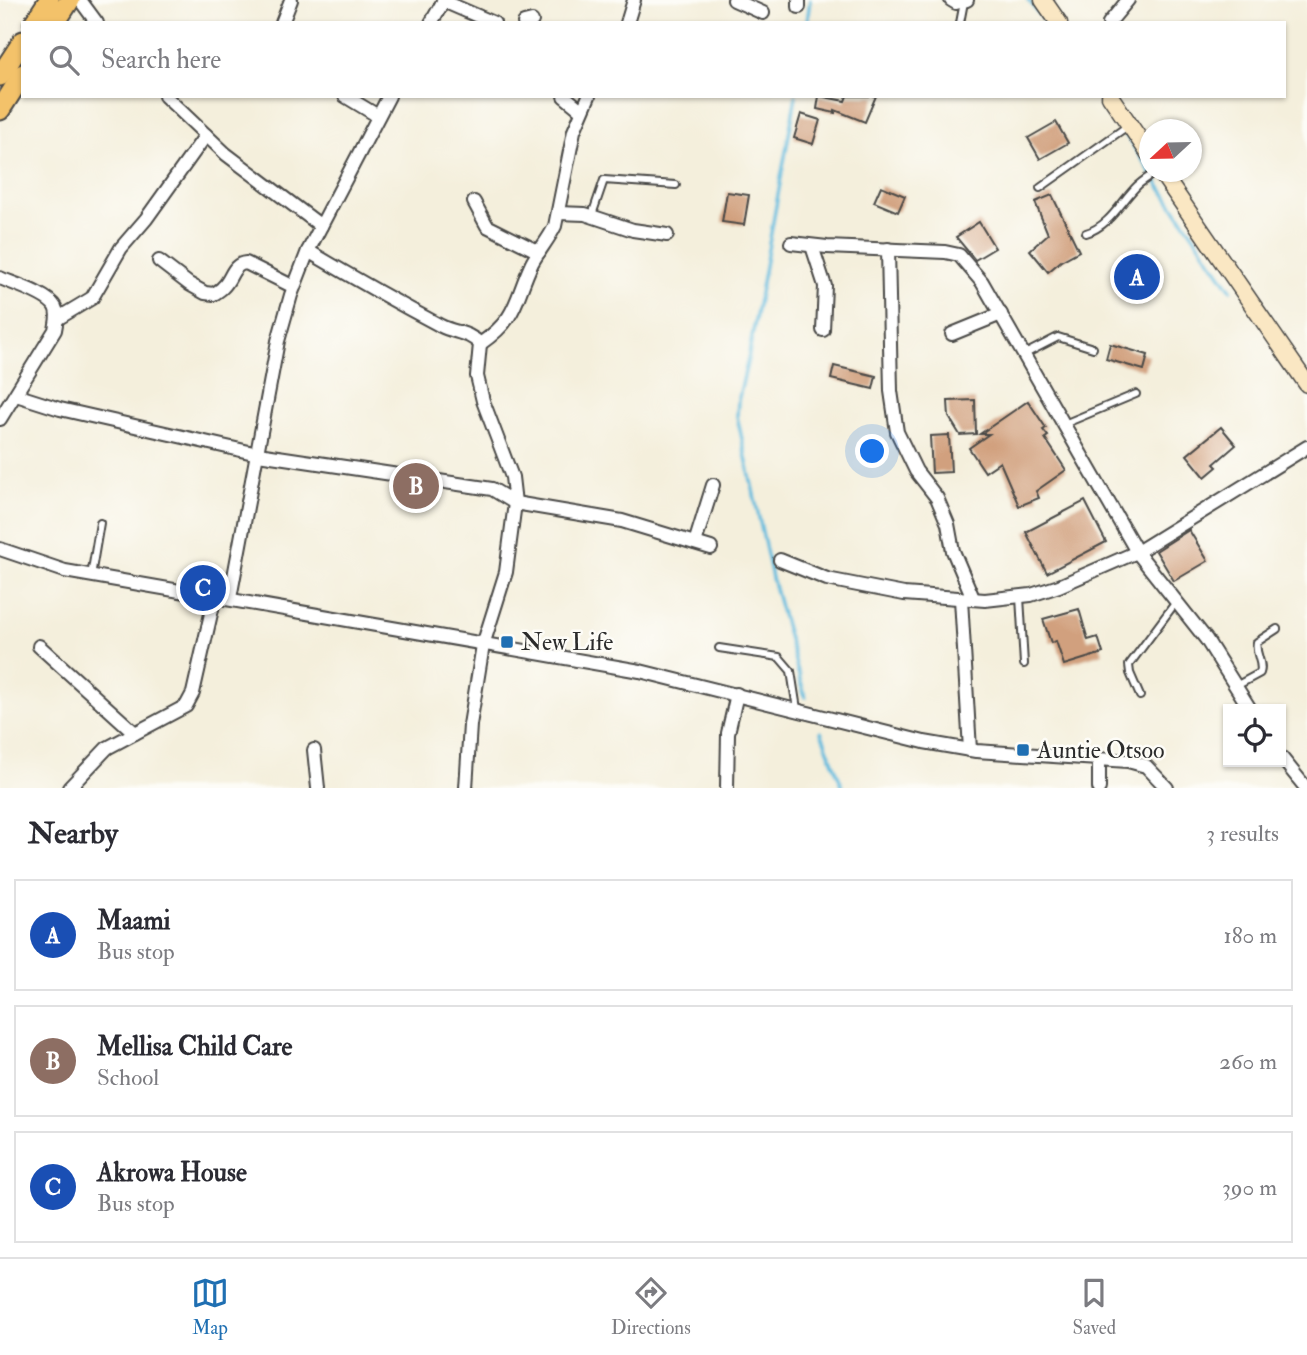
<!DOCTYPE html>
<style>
:root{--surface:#fff;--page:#f7f7f7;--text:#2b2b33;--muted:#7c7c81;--line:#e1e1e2;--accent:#1f6fb2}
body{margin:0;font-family:"IM FELL Double Pica",serif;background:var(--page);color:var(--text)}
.controls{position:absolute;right:21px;bottom:21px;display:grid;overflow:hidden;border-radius:0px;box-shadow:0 2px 5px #0004}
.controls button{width:63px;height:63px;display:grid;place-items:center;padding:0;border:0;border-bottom:2px solid var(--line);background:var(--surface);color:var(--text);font:35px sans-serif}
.compass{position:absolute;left:1139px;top:119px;width:63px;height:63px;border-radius:50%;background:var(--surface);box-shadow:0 2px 5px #0004;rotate:248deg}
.you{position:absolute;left:873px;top:452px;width:24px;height:24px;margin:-18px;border:5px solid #fff;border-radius:50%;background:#1a73e8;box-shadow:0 0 0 10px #1a73e833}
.badge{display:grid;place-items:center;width:46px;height:46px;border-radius:50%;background:var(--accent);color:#fff;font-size:23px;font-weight:700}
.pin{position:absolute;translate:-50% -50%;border:4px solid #fff;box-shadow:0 2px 7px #0006}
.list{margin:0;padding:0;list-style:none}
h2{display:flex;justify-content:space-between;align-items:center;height:91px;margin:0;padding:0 28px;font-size:30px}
h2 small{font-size:23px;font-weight:400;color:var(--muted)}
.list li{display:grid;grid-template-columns:46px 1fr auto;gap:21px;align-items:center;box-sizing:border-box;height:112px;margin:0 14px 14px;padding:0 14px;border:2px solid var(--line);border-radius:0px}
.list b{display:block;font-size:26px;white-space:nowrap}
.list p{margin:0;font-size:23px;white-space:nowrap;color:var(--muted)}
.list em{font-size:23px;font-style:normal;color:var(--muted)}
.icon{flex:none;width:38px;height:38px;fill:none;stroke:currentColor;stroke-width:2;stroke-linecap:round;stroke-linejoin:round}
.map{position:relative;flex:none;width:1307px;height:788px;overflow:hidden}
.search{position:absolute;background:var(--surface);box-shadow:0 2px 5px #0004;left:21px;right:21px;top:21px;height:77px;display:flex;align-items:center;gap:18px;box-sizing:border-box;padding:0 24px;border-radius:0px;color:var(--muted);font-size:26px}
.sheet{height:469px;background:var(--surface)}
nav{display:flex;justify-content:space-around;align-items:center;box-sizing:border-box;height:98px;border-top:2px solid var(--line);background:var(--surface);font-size:19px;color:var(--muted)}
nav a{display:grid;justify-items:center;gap:4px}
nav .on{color:var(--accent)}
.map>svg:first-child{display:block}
</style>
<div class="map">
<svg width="1307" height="788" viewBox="0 0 1307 788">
<rect width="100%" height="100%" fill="#fdfcf7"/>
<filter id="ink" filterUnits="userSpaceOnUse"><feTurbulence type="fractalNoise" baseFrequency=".0143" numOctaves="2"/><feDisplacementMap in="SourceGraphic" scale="14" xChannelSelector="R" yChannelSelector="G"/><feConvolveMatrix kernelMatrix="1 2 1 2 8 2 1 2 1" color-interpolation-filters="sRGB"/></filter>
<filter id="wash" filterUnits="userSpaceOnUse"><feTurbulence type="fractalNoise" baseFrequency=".00686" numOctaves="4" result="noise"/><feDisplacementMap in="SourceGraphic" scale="28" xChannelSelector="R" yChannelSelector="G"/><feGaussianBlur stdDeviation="1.57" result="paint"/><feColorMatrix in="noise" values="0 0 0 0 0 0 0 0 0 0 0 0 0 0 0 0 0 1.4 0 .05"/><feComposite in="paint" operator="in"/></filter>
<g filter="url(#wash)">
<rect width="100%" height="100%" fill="#f4efdc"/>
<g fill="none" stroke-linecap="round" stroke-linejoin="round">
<!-- stream -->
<g stroke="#60bbde" stroke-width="3.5">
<path d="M 1028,0 L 1046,23"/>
<path d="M 807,23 L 810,0"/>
<path d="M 796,96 L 748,359 L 738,401 L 737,416 L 772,578 L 805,697"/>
<path d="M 1100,96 L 1150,171"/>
<path d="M 1150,172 L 1231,290"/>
<path d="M 821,732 L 843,788"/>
</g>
</g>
<g id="blocks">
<!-- building -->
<g fill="#d1a07e">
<path d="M 819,96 L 845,101 L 847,96 L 876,96 L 865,122 L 835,110 L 835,113 L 817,109 Z"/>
<path d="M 801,114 L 820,120 L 813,144 L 794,138 Z"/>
<path d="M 1056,122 L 1068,143 L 1040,159 L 1028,138 Z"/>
<path d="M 881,186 L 905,196 L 898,212 L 874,202 Z"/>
<path d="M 727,192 L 749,195 L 744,225 L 722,222 Z"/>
<path d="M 1052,195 L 1079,251 L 1061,261 L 1048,272 L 1030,250 L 1048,234 L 1035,202 Z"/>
<path d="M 979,222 L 995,248 L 975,260 L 956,237 Z"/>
<path d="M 1110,344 L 1148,355 L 1144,370 L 1106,359 Z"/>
<path d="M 834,366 L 876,376 L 873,389 L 831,379 Z"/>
<path d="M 975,400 L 976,434 L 960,435 L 949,417 L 948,401 Z"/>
<path d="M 1028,401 L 1046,428 L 1043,430 L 1048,436 L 1045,438 L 1066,470 L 1036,491 L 1039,498 L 1019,506 L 1000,462 L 985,472 L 969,448 L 989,434 L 980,434 Z"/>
<path d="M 1221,427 L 1236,445 L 1214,464 L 1217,467 L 1205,477 L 1187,455 Z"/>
<path d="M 949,435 L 951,472 L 932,473 L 930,436 Z"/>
<path d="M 1085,501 L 1106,542 L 1047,573 L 1026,532 Z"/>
<path d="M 1189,530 L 1208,561 L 1174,581 L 1156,551 Z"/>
<path d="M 1079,609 L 1088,640 L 1098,637 L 1103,653 L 1064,665 L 1056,641 L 1051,643 L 1043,619 Z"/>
</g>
</g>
</g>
<g filter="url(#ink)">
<use href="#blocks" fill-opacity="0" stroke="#494846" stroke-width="2"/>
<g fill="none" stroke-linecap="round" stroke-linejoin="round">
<!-- lane casing -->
<g stroke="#494846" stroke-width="10">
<g id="lane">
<path d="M 960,23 L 964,2"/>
<path d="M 1040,188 L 1129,125"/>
<path d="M 592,215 L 604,180 L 676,185"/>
<path d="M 1086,233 C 1110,226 1121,201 1138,185 C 1144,180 1150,176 1156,172"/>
<path d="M 1025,354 L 1058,337 L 1093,348"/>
<path d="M 1064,424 L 1136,394"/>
<path d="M 91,576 L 100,523"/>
<path d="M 1020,597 L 1024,664"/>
<path d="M 719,648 L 779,657 L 791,671 L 797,709"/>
<path d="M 1236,686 L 1260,673 C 1264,663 1254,653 1257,642 L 1277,629"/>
<path d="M 1140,696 L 1130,673 L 1129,665 L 1176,602"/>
</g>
</g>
<!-- street casing -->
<g stroke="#494846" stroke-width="16">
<g id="street">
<path d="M 80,0 L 97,23"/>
<path d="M 734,0 L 763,13"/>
<path d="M 951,0 L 956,3 L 967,0"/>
<path d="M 443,1 L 494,23"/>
<path d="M 799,7 L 799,0"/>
<path d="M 282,23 L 291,0"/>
<path d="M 431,23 L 444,0"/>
<path d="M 524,23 L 532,21"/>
<path d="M 627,23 L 634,0"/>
<path d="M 1109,23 L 1128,0"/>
<path d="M 165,96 L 226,154 L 321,226"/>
<path d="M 345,96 L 378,116"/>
<path d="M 564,96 L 581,110"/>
<path d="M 474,202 L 487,226 L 539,252"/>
<path d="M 558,213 L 585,214 L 633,230 L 667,235"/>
<path d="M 791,243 L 827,247 L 945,252 L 959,255 L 982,282 L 1137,552 L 1206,639 L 1250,709"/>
<path d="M 812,246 L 825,286 L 823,330"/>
<path d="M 888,249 L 891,391 L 897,432 L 916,471 L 937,498 L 948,524 L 953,551 L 973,598"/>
<path d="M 308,251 C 352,277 396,302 441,326 C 455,333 469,332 480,344 L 477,376 L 483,401 L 512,477 L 515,503 L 506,572 L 483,645 L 470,725 L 466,788"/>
<path d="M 159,261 L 189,284 L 205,293 L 214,294 C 215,293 222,289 223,287 C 232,279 232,264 246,263 L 294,287"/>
<path d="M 0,278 C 14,284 48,294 55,307 C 59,314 56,323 55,330 L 0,419"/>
<path d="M 57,319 L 92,298 L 121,248 L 146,219 L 206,135"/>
<path d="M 952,334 L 1001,314"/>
<path d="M 480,344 C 519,317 514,301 532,263 C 539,250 549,239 555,226 L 574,131 L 589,96"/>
<path d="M 16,395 L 60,409 L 258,454 L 492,489 L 515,503 L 622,521 L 711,548"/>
<path d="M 695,543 L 713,485"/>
<path d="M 0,549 L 65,571 L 640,671 L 924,742 L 976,751 L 1128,761 L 1146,766 L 1167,788"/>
<path d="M 780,560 L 827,579 L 904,594 L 985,600 L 1031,595 L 1059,586 L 1137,552 L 1307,447"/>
<path d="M 230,598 L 278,341 L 291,295 L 308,251 L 389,96"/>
<path d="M 961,599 L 970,750"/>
<path d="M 39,646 L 135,733"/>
<path d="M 314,750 L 318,788"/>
<path d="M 1281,757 L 1306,788"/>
<path d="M 1099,759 L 1099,788"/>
<path d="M 69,788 L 107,748 L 186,706 L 193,693 L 215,596"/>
<path d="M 727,788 L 728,733 L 737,694"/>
</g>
</g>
<!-- secondary casing -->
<g stroke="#494846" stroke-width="19">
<g id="secondary">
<path d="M 1043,0 L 1059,23"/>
<path d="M 1110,96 L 1150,155"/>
<path d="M 1161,172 L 1307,384"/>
</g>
</g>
<!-- primary casing -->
<g stroke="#494846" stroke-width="23">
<g id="primary">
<path d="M 34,23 L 49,0"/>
<path d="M 55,23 L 70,0"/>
<path d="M 0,76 L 23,41"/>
<path d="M 0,110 L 23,74"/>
</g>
</g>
<!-- lane -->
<use href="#lane" stroke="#fff" stroke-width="6"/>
<!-- street -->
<use href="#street" stroke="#fff" stroke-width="12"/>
<!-- secondary -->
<use href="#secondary" stroke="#fae7c3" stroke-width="16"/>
<!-- primary -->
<use href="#primary" stroke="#f3c26a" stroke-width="19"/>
</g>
</g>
<!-- markers -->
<g fill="#1f6fb2" stroke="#fdfcf7" stroke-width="2.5">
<rect x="500" y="635" width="14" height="14" rx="3.5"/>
<rect x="1016" y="743" width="14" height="14" rx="3.5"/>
</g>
<g text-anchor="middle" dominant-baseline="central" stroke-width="5" stroke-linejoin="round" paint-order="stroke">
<!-- poi labels -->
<g font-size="24" fill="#2b2b2b" stroke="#fdfcf7" text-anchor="start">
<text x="521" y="642">New Life</text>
<text x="1037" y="750">Auntie Otsoo</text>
</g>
</g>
</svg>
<div class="controls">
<button><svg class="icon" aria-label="locate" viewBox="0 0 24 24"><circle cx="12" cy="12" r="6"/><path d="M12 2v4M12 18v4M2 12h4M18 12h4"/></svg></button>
</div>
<svg class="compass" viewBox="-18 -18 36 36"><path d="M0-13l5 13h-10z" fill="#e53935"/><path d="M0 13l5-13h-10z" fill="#7c7c81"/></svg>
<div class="you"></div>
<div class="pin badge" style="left:1137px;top:277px;background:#1a4fb4">A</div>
<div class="pin badge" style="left:416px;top:486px;background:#8d6e63">B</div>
<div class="pin badge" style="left:203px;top:588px;background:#1a4fb4">C</div>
<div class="search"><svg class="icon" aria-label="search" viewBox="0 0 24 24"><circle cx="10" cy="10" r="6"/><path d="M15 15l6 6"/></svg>Search here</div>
</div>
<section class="sheet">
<h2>Nearby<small>3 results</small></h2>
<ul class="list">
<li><span class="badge" style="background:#1a4fb4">A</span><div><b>Maami</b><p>Bus stop</p></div><em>180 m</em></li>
<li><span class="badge" style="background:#8d6e63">B</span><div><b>Mellisa Child Care</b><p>School</p></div><em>260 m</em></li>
<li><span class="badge" style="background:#1a4fb4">C</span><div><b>Akrowa House</b><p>Bus stop</p></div><em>390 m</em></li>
</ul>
</section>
<nav>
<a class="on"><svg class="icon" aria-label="map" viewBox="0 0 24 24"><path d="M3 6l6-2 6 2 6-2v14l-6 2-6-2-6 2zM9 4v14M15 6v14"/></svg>Map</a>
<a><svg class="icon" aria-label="directions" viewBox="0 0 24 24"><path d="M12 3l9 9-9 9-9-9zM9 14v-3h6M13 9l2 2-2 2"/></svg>Directions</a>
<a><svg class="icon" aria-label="saved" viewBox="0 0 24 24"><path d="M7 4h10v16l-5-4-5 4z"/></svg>Saved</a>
</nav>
